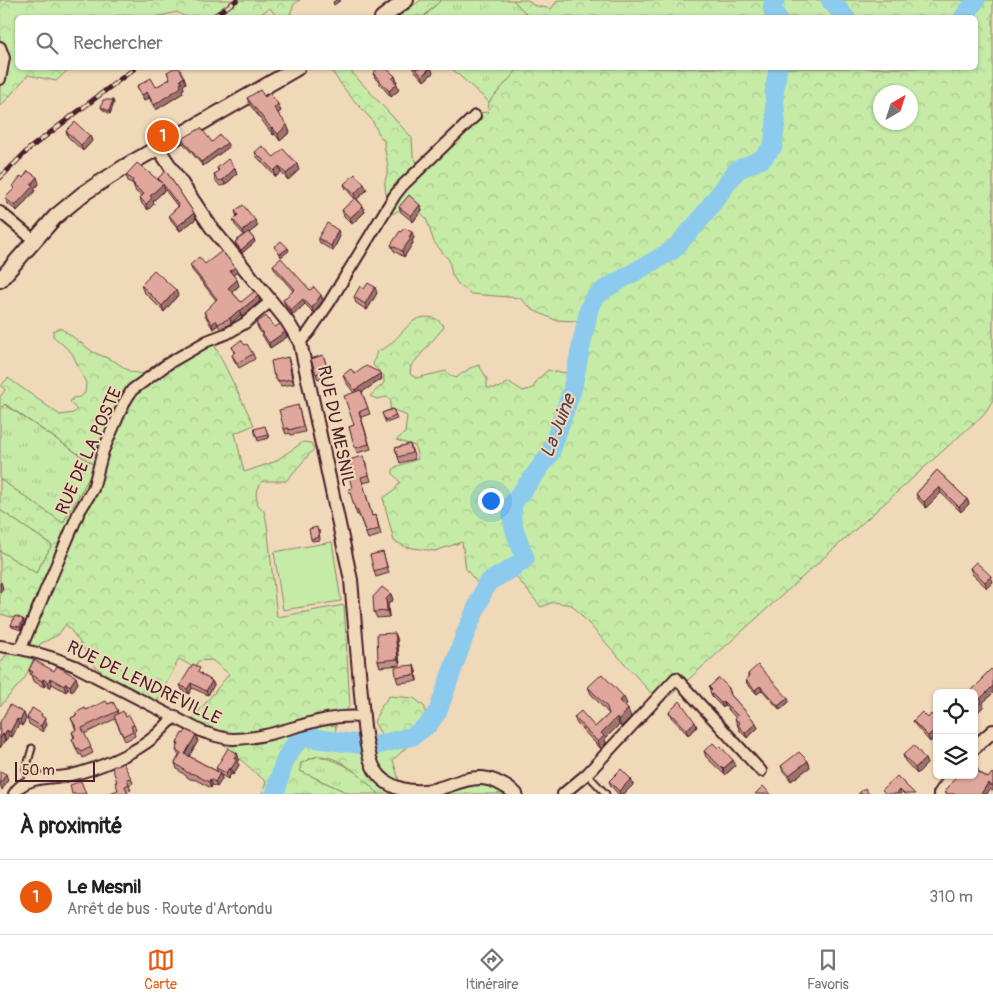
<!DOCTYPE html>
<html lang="fr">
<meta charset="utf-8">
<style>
:root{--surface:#fff;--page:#f2f2f2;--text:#202124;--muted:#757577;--line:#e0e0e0;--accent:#ea580c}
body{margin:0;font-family:Pangolin,sans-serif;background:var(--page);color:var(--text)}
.controls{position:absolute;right:15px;bottom:15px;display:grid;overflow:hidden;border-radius:8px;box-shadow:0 1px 4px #0004}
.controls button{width:45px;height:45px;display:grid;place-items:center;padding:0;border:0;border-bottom:1px solid var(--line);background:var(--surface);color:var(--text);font:25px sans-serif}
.compass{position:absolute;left:873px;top:85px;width:45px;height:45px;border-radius:50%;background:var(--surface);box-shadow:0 1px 4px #0004;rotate:39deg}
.scale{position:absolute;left:15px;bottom:12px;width:80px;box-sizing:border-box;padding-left:5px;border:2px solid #4a1f2b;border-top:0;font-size:14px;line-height:18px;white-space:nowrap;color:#4a1f2b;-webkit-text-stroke:4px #f0d9b8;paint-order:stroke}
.you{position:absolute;left:490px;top:500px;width:18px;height:18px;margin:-12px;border:4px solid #fff;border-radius:50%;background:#1a73e8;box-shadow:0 0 0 8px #1a73e833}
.badge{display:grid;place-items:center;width:32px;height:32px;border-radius:50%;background:var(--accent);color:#fff;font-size:16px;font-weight:700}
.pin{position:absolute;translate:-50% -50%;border:2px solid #fff;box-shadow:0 1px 5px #0006}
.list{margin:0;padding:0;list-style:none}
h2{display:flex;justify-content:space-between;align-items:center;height:65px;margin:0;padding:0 20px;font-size:21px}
h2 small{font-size:16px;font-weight:400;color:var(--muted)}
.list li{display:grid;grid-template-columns:32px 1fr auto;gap:15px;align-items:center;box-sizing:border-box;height:75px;padding:0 20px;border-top:1px solid var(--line)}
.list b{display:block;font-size:19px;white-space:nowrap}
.list p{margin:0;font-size:16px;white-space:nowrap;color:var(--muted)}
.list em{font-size:16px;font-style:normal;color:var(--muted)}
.icon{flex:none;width:28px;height:28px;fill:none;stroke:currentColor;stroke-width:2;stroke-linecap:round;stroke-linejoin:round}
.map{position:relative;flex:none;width:993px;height:794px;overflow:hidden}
.search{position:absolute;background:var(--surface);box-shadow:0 1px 4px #0004;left:15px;right:15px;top:15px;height:55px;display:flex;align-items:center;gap:12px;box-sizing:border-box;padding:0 18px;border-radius:8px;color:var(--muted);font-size:19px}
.sheet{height:140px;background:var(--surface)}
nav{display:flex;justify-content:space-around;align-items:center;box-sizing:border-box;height:70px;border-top:1px solid var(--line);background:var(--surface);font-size:14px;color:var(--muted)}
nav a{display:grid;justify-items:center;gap:2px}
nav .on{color:var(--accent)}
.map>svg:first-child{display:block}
</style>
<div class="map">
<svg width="993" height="794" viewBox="0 0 993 794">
<defs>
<pattern id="grass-tufts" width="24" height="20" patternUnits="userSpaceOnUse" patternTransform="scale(1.25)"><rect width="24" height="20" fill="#c5eba6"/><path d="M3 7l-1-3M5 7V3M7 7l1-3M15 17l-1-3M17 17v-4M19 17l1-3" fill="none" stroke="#abc98f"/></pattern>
<pattern id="forest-crowns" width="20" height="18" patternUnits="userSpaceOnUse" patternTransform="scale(1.25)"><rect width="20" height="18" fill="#c5eba6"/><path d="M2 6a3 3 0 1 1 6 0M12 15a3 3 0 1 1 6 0" fill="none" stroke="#abc98f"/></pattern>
</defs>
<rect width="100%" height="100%" fill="#f0d9b8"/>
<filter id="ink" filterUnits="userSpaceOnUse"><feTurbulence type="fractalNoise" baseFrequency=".02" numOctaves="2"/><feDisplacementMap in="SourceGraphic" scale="10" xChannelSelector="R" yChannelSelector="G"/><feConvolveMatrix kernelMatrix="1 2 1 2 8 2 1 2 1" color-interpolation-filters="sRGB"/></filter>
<g filter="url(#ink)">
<!-- grass -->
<g fill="url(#grass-tufts)" stroke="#888568">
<path d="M 441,0 L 513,0 L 530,17 L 423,18 Z"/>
<path d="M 451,68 L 519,68 L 489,102 Z"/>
<path d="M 4,404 L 96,466 L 63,524 L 0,479 L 0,410 Z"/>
<path d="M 0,510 L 52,545 L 36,573 L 0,551 Z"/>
<path d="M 318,756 C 350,764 356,772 379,794 L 350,794 L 300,771 L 301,763 Z"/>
<path d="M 481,783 L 505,794 L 445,794 Z"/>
</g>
<!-- forest -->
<g fill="url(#forest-crowns)" stroke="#888568" fill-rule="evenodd">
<path d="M 0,0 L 300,0 L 294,4 L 289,17 L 277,17 L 270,8 L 255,18 L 185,17 L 177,12 L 151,18 L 123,15 L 120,18 L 18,18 L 18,68 L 70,68 L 56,81 L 28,75 L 0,107 Z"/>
<path d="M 421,0 L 441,0 L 423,17 L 397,17 Z"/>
<path d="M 513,0 L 528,0 L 533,5 L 551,9 L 558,0 L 993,0 L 993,400 L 984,414 L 661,704 L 572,605 L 553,602 L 541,607 L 513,573 L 506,580 L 492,588 L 479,585 L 466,569 L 462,542 L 435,551 L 406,547 L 394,541 L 383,498 L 395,490 L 400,482 L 393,474 L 393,470 L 395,467 L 418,459 L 415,446 L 396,440 L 405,433 L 407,416 L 390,408 L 391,400 L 387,397 L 377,399 L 370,396 L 384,383 L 384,376 L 373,365 L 377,351 C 395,347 403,326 417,319 C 428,315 439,317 444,327 L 411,366 L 410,374 L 416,378 L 446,371 L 451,376 L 456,378 L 470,368 L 479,365 L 487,379 L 487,388 L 499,388 L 509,382 L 523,391 L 533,388 L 538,379 L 548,370 L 555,372 L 579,373 C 594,349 590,343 576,321 L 555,320 L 533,310 L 520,298 L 471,294 L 458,284 L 452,275 L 449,260 L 434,242 L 426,218 L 420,212 L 400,210 L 392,214 L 386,209 C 390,195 385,197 385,185 C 384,180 388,174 388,169 C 388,159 384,151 384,141 L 380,136 L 372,120 L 350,96 L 332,72 L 334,68 L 348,68 L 412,138 L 413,156 L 417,162 L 427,162 L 478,113 L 488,112 L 489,102 L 519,68 L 976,68 L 976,18 L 530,18 ZM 880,92 L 910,92 L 910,122 L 880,122 Z"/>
<path d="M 59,328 L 65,331 L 93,352 L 114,361 L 131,372 L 144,374 L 156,363 L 197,341 L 214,344 L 254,425 L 235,433 L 244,472 L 274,462 L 303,442 L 311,443 L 314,449 L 286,481 L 262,481 L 256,493 L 258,505 L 264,511 L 267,524 L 277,617 L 344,605 L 350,705 L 345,712 L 309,717 L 308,727 L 336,725 L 335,745 L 358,746 L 357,752 L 381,751 L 381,734 L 374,722 L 381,707 L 389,696 L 414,698 L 425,707 L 426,729 L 393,760 L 403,794 L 379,794 C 362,778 344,757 319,756 C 314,756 306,761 301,763 L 300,771 L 350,794 L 262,794 L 266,782 L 222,743 L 200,738 L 191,721 L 229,674 L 212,660 L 198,661 L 195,668 L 179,659 L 157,702 L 102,672 L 93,664 L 79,641 L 66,624 L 58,635 L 40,644 L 25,678 L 0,706 L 0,664 L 13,644 L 20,646 L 30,622 L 0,614 L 0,551 L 36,573 L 52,545 L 0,510 L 0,479 L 63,523 L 96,466 L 5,404 L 2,407 L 0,406 L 0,397 L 5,390 L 1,386 L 8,378 L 60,415 L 73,413 L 77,410 L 70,402 L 73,398 L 80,397 L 85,393 L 86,383 L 72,353 L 53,336 L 53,331 Z"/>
</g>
<!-- garden -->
<path fill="#c5eba6" stroke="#888568" d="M 332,542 L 341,601 L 283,610 L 274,552 Z"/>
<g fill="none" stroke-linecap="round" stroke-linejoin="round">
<!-- river -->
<g stroke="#8ccbed" stroke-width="19">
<path d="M 775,0 L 772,8 L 777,18"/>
<path d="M 830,0 L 846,18"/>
<path d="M 963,18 L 976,0"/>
<path d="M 275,794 C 282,772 283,751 304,737 L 373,746 L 413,736 L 429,724 L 438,711 L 464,637 L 487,583 L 514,567 L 525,558 C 519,540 507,520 514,502 L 550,454 L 572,390 L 589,309 L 593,299 L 605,289 L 673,250 L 699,221 L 737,170 L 762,159 L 773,146 L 776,122 L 774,93 L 778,68"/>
</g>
<!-- service casing -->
<g stroke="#4a1f2b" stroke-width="9">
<g id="service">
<path d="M 587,774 L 606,794"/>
<path d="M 30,781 L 26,769 L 32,748"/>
</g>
</g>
<!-- minor casing -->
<g stroke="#4a1f2b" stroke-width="14">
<g id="minor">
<path d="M 0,47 L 4,58 L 0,79"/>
<path d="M 0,212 L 34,240"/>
<path d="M 300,342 L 309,332 L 329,303 L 395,195 L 403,185 L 475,116"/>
<path d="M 0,646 C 27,649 51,656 75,666 L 203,732 C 213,735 223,739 233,739 C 278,739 318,712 363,717"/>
<path d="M 21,648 L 79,512 L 93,489 L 103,451 L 124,403 L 132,390 L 169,363 L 207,341 L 228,333 L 245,323 L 271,301"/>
<path d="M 14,794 C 24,775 54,779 71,775 C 97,769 136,753 155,736 C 162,730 168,723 175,716"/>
<path d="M 563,794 L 587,774 L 676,678 L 761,771"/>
</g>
</g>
<!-- tertiary casing -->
<g stroke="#4a1f2b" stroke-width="16">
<g id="tertiary">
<path d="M 158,148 L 211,227 L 287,321 L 300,342 L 351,580 L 363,717 C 364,730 368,759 375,770 C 388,791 415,794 437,789 C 452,785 466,777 482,778 C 495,779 506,786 516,794"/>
<path d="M 974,748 L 993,731"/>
<path d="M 940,794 L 953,775"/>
</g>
</g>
<!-- secondary casing -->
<g stroke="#4a1f2b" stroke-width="18">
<g id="secondary">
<path d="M 382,18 L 406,0"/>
<path d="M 0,280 L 55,217 L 84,193 L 126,166 L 297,68"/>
</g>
</g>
<!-- service -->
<use href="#service" stroke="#f0d9b8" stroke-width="5"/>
<!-- minor -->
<use href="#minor" stroke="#f0d9b8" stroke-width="10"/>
<!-- tertiary -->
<use href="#tertiary" stroke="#f0d9b8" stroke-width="12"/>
<!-- secondary -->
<use href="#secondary" stroke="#f0d9b8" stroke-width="14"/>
<!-- rail casing -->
<g stroke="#4a1f2b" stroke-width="5">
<g id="rail">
<path d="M 211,18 L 237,0"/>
<path d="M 0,178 L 30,148 L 135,68"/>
</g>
</g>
<!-- rail -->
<use href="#rail" stroke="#f0d9b8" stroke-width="3" stroke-dasharray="9" stroke-linecap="butt"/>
</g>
<!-- wall -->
<g fill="#c19087" stroke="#4a1f2b">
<path d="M 412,68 L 431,68 L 433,73 L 424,81 L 413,69 Z"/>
<path d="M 167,72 L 184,77 L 186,83 L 183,85 L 184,89 L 182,90 L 183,93 L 156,110 L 149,98 L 144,101 L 139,92 L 137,86 L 156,87 L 170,79 Z"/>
<path d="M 373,73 L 395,76 L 397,82 L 396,83 L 399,90 L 391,97 L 375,78 Z"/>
<path d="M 265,97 L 281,111 L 278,113 L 290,132 L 280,141 L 275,134 L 273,135 L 250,105 L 247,98 Z"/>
<path d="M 114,103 L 110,114 L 102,109 L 101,107 Z"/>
<path d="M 66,131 L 90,136 L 92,141 L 83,151 L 68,137 Z"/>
<path d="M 182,139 L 212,142 L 229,147 L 203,166 L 183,143 Z"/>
<path d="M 255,152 L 274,157 L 299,170 L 288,180 L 281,172 L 276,177 L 257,157 Z"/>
<path d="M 217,168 L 235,168 L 237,174 L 225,185 L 220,186 L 215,180 L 214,175 L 218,171 Z"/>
<path d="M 126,175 L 159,181 L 158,178 L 194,213 L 196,219 L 180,231 L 171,220 L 169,215 L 178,207 L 165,190 L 153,201 L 154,204 L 148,210 L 142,204 L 140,198 L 142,196 L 136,192 L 133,184 L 128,181 Z"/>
<path d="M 23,178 L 39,183 L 34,189 L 35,191 L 17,211 L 8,204 L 5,198 L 14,189 L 13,186 Z"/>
<path d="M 344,184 L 367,190 L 357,199 L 363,206 L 365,212 L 352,224 L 344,216 L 342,210 L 355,199 L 346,189 Z"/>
<path d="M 420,205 L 422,210 L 413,222 L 401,212 L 399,207 Z"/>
<path d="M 235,211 L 258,226 L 249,233 L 254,239 L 255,242 L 242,253 L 236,245 L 235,242 L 244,235 L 235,225 L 233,220 L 237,217 Z"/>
<path d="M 340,236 L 333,251 L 320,243 L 318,238 Z"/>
<path d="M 414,238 L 412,241 L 413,243 L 404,257 L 394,251 L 391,245 Z"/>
<path d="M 205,264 L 237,272 L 233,275 L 237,280 L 239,286 L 232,292 L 241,302 L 260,301 L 242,317 L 241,315 L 231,323 L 220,329 L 218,325 L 213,329 L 206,317 L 204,312 L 216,300 L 192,270 L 190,265 Z"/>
<path d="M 273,265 L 310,290 L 321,295 L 323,300 L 314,313 L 305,304 L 293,315 L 285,305 L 283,300 L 293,291 L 275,270 Z"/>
<path d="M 148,276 L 178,295 L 164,312 L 143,291 L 141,285 L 149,278 Z"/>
<path d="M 364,289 L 377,293 L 367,310 L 356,303 L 354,297 Z"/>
<path d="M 256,323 L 273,326 L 287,337 L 270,348 L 258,328 Z"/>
<path d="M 245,345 L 253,354 L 255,359 L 239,368 L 234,360 L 232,355 L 234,353 L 232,347 Z"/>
<path d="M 323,355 L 330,375 L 318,379 L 311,359 Z"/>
<path d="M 290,363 L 294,384 L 281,386 L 275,378 L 273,373 Z"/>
<path d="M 355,374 L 382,379 L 362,392 L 370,414 L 361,417 L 371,449 L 357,453 L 349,427 L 354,425 L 354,393 L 345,381 L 343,375 Z"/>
<path d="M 298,405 L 305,432 L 291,435 L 290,433 L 286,434 L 284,429 Z"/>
<path d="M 393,409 L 397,419 L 386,423 L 382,413 Z"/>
<path d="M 254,429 L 266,429 L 269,438 L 258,441 Z"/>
<path d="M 410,444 L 415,459 L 400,463 L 395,448 Z"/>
<path d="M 365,461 L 371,481 L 363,483 L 372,516 L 376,515 L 381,535 L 368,539 L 359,515 L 357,515 L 355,509 L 352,488 Z"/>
<path d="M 937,470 L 967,499 L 969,504 L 961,512 L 941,493 L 926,508 L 918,499 L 916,494 Z"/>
<path d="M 319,530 L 320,540 L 312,541 L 311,539 Z"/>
<path d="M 383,552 L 389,573 L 376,577 L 374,571 Z"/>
<path d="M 970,568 L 993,582 L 987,588 L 972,574 Z"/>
<path d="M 391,594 L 393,600 L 388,604 L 389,617 L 377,618 L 374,612 Z"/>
<path d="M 23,619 L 24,622 L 21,630 L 12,627 L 11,625 Z"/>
<path d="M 395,633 L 397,638 L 400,665 L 380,667 L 378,661 Z"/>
<path d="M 29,670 L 54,671 L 78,683 L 72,692 L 68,689 L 66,692 L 52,684 L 50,688 L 45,685 L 44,687 L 33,681 Z"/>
<path d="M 416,671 L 417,681 L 398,683 L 396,677 Z"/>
<path d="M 202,673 L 201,674 L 212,681 L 214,685 L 208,695 L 192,688 L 189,694 L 182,690 L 180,685 Z"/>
<path d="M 748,674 L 789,702 L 780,710 L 762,690 L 757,694 L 747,684 L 746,680 L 748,677 Z"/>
<path d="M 588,687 L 627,704 L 624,706 L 631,717 L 621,727 L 619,725 L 605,739 L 606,743 L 601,749 L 577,724 L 574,717 L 595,727 L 609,714 L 591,694 Z"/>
<path d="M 709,687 L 729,688 L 731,694 L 730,694 L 756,723 L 758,728 L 747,738 L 740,731 L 735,719 L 736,718 L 725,706 L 723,708 L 712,697 Z"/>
<path d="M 113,702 L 118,713 L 126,717 L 134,725 L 136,730 L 134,732 L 135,736 L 125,741 L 115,719 L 84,734 L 93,753 L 83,758 L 81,754 L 79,755 L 72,739 L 74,738 L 72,732 L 76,730 L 71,718 L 86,710 L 108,704 Z"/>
<path d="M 669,712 L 697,727 L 688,735 L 671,717 Z"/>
<path d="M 24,713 L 26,719 L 22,726 L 19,724 L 12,737 L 9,736 L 6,741 L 5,740 L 0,748 L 0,722 Z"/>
<path d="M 27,718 L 47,724 L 43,732 L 29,724 Z"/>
<path d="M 928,718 L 937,720 L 937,736 L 930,742 L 916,726 L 913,721 Z"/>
<path d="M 198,741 L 189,756 L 218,772 L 216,768 L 237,753 L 239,759 L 237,762 L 239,765 L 233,775 L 231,774 L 228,779 L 221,775 L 222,779 L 217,787 L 212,785 L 211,788 L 196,780 L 190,779 L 177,769 L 175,763 L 179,756 L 176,750 L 178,747 L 177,743 Z"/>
<path d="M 719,749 L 733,760 L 735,766 L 725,775 L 706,757 L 704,751 Z"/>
<path d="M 903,755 L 925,759 L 927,764 L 917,774 L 905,761 Z"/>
<path d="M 808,761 L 810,767 L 791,781 L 783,771 L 781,766 Z"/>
<path d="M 978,770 L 978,771 L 988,778 L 993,774 L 993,791 L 990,789 L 987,794 L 946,794 L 945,792 Z"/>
<path d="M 131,778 L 133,783 L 129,785 L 131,790 L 127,791 L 118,790 L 117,782 Z"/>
<path d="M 631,779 L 633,785 L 624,794 L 618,794 L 611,786 L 609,781 Z"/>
</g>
<!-- shaded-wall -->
<g fill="#9d756e" stroke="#4a1f2b">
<path d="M 336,0 L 341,0 L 334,5 L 333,2 Z"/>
<path d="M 431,68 L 433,73 L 424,81 L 422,76 Z"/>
<path d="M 395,76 L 397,82 L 394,85 L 392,79 Z"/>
<path d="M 184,77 L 186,83 L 183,85 L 184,89 L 182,90 L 183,93 L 156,110 L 154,105 L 180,84 L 180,80 Z"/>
<path d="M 397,84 L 399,90 L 391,97 L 389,91 Z"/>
<path d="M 147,92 L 149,98 L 144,101 L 142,95 Z"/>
<path d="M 113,100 L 114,103 L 110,114 L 109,111 Z"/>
<path d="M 278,104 L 281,111 L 276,115 L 274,108 Z"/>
<path d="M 287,125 L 290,132 L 280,141 L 278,134 Z"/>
<path d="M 272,127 L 275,134 L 273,135 L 271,128 Z"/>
<path d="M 90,136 L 92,141 L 83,151 L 81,145 Z"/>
<path d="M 227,143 L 229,147 L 203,166 L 201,162 Z"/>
<path d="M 297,164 L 299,170 L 288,180 L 286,174 Z"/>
<path d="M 279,166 L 281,172 L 276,177 L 274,171 Z"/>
<path d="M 235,168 L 237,174 L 225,185 L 223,180 Z"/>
<path d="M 37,177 L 39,183 L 34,189 L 35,191 L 17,211 L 15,206 Z"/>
<path d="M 163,184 L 165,190 L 153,201 L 154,204 L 148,210 L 146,204 L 150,196 Z"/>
<path d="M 364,184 L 367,190 L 356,200 L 354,194 Z"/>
<path d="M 420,205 L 422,210 L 413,222 L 411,216 Z"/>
<path d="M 363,206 L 365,212 L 352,224 L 350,218 Z"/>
<path d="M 194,213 L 196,219 L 180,231 L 178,226 Z"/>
<path d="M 255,220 L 258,226 L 245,236 L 243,231 Z"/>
<path d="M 338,230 L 340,236 L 333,251 L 331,246 Z"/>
<path d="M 412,232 L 414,238 L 412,241 L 413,243 L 404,257 L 402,251 Z"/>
<path d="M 254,239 L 255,242 L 242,253 L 241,250 Z"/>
<path d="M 288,248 L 289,251 L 281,257 L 280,254 Z"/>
<path d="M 235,267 L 237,272 L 232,276 L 230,271 Z"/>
<path d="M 237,280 L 239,286 L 230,293 L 228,288 Z"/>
<path d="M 375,287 L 377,293 L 367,310 L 365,304 Z"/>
<path d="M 176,290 L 178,295 L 164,312 L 162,306 Z"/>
<path d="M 321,295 L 323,300 L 314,313 L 312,308 Z"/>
<path d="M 258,296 L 260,301 L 242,317 L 240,311 Z"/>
<path d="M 303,299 L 305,304 L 293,315 L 291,310 Z"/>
<path d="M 239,310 L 241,315 L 231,323 L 230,318 Z"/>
<path d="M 216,320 L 218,325 L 213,329 L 212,324 Z"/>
<path d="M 285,332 L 287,337 L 270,348 L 269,343 Z"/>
<path d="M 288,357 L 290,363 L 294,384 L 292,379 Z"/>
<path d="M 381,373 L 382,379 L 356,396 L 355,390 Z"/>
<path d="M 939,487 L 941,493 L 926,508 L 924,502 Z"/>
<path d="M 967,499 L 969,504 L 961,512 L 959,507 Z"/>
<path d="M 991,576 L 993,582 L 987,588 L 985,582 Z"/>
<path d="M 1,582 L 3,588 L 0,592 L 0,583 Z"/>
<path d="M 391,594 L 393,600 L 388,604 L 389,617 L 387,611 L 386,599 Z"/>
<path d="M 23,619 L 24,622 L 21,630 L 20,627 Z"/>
<path d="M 395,633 L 397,638 L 400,665 L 398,659 Z"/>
<path d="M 414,665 L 416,671 L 417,681 L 415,675 Z"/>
<path d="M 76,677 L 78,683 L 72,692 L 70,686 Z"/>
<path d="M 50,678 L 52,684 L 50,688 L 48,682 Z"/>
<path d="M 43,679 L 45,685 L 44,687 L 42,681 Z"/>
<path d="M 212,681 L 214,685 L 208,695 L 206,691 Z"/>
<path d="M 66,683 L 68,689 L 66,692 L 64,686 Z"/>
<path d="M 191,683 L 192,688 L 189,694 L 187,689 Z"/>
<path d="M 760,686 L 762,690 L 757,694 L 755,690 Z"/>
<path d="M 993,686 L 993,693 L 983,703 L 984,706 L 974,716 L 974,708 L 980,699 Z"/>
<path d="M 624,697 L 627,704 L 622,708 L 619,701 Z"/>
<path d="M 788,698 L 789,702 L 780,710 L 778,706 Z"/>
<path d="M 723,701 L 725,706 L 723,708 L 721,703 Z"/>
<path d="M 628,709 L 631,717 L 621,727 L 619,720 Z"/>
<path d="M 24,713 L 26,719 L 22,726 L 20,720 Z"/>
<path d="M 617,717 L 619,725 L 605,739 L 606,743 L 601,749 L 598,742 L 601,733 Z"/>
<path d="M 45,718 L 47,724 L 43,732 L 41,726 Z"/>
<path d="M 17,719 L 19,724 L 12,737 L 10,732 Z"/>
<path d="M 695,722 L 697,727 L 688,735 L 686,730 Z"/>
<path d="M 756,723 L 758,728 L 747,738 L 745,733 Z"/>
<path d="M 937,728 L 937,736 L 930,742 L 928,736 Z"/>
<path d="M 7,730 L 9,736 L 6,741 L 4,735 Z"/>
<path d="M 3,734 L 5,740 L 0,748 L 0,739 Z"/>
<path d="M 196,735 L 198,741 L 187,760 L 185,754 Z"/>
<path d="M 237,753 L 239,759 L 237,762 L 239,765 L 233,775 L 231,769 L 234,758 Z"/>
<path d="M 925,759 L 927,764 L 917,774 L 915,768 Z"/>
<path d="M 733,760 L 735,766 L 725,775 L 723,769 Z"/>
<path d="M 808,761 L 810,767 L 791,781 L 789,775 Z"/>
<path d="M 976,765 L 978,770 L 976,774 L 974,768 Z"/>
<path d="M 229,768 L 231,774 L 228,779 L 226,773 Z"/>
<path d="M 220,773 L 222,779 L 217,787 L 215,782 Z"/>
<path d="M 6,774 L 8,780 L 2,790 L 0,784 Z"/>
<path d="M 210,779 L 212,785 L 211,788 L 209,782 Z"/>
<path d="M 631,779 L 633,785 L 624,794 L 620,794 L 619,791 Z"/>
<path d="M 988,783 L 990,789 L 987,794 L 981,794 Z"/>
<path d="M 900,790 L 901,794 L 896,794 Z"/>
</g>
<!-- building -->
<g fill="#e0a79d" stroke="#4a1f2b">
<path d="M 174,68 L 179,68 L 184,77 L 180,80 L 182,83 L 180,84 L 181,87 L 154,105 L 147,92 L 142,95 L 137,86 L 151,78 L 156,87 L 170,79 L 167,72 Z"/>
<path d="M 379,68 L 386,68 L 395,76 L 392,79 L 397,84 L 389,91 L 373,73 Z"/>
<path d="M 415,68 L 430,68 L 422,76 Z"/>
<path d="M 260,90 L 265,97 L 270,93 L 278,104 L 274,108 L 287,125 L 278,134 L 272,127 L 271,128 L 247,98 Z"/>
<path d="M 103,100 L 113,100 L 109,111 L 101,107 Z"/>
<path d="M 75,122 L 90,136 L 81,145 L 66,131 Z"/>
<path d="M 201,128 L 212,142 L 220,135 L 227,143 L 201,162 L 182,139 Z"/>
<path d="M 262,146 L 274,157 L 283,149 L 297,164 L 286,174 L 279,166 L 274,171 L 255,152 Z"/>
<path d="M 228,159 L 235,168 L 223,180 L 219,181 L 214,175 L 219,170 L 217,168 Z"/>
<path d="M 137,163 L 162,183 L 158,178 L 166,171 L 194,213 L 178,226 L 169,215 L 179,206 L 163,184 L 150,196 L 152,198 L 146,204 L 140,198 L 144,194 L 134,186 L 135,185 L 132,182 L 133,180 L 126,175 Z"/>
<path d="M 28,171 L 37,177 L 31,184 L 33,186 L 15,206 L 5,198 L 15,188 L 13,186 L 21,176 L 23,178 Z"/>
<path d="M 355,174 L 364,184 L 354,194 L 344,184 Z"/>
<path d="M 409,195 L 420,205 L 411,216 L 399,207 Z"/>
<path d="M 355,198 L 363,206 L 350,218 L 342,210 Z"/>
<path d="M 243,205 L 255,220 L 243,231 L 233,220 L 238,215 L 235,211 Z"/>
<path d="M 327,223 L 338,230 L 331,246 L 318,238 Z"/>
<path d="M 404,228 L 412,232 L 409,237 L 411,238 L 402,251 L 391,245 L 400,231 L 401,232 Z"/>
<path d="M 248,232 L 254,239 L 241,250 L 235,242 Z"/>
<path d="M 281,241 L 288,248 L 280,254 L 274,247 Z"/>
<path d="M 222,251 L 235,267 L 230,271 L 237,280 L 228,288 L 241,302 L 255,291 L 258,296 L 240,311 L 239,310 L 230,318 L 218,324 L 216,320 L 212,324 L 204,312 L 217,299 L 190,265 L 199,257 L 205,264 Z"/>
<path d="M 281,258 L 310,290 L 314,287 L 321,295 L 312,308 L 303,299 L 291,310 L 283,300 L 295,289 L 273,265 Z"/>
<path d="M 154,270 L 176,290 L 162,306 L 141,285 L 149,277 L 148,276 Z"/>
<path d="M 368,283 L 375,287 L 365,304 L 354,297 L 360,286 L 364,289 Z"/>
<path d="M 266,316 L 273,326 L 275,327 L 280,324 L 285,332 L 269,343 L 256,323 Z"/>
<path d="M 241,340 L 245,345 L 247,344 L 253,354 L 237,363 L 232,355 L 235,352 L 232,347 Z"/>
<path d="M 323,355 L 328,370 L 316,374 L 311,359 Z"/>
<path d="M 288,357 L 292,379 L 279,381 L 273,373 L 271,361 Z"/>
<path d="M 366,366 L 381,373 L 355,390 L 343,375 L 351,369 L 355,374 Z"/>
<path d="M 361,390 L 368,408 L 359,412 L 369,444 L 355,448 L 349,427 L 354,425 L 344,396 Z"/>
<path d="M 298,405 L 303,426 L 289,430 L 289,428 L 284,429 L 279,410 Z"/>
<path d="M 393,409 L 396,416 L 385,420 L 382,413 Z"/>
<path d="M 265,426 L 268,435 L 257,438 L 254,429 Z"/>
<path d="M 410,444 L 412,453 L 398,457 L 395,448 Z"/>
<path d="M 363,456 L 369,475 L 361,477 L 372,516 L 376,515 L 379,529 L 366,533 L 357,509 L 355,509 L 349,489 L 352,488 L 348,473 L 352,469 L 349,460 Z"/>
<path d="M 937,470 L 967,499 L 959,507 L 939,487 L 924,502 L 916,494 Z"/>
<path d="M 317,527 L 319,537 L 311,539 L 309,529 Z"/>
<path d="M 383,552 L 387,567 L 374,571 L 370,555 Z"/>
<path d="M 976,562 L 991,576 L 985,582 L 970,568 Z"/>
<path d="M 382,587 L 391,594 L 386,599 L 387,611 L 374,612 L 373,597 Z"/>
<path d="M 15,616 L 23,619 L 20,627 L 11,625 Z"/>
<path d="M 395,633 L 398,659 L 378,661 L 377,634 Z"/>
<path d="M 34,660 L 54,671 L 57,666 L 76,677 L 70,686 L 66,683 L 64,686 L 50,678 L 48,682 L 43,679 L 42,681 L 31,675 L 33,672 L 29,670 Z"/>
<path d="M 193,664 L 200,668 L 198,672 L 212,681 L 206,691 L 191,683 L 187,689 L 180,685 Z"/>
<path d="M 414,665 L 415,675 L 396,677 L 395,667 Z"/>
<path d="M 758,665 L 788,698 L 778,706 L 760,686 L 755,690 L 746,680 L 749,676 L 748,674 Z"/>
<path d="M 991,669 L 993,671 L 993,686 L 980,699 L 982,701 L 974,708 L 974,693 L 969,693 L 983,679 L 982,678 Z"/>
<path d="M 602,674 L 624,697 L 619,701 L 628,709 L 619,720 L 617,717 L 601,733 L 604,736 L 598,742 L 574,717 L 581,711 L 595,727 L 609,714 L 607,707 L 588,687 Z"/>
<path d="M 719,678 L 729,688 L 727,690 L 730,694 L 756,723 L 745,733 L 738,725 L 740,723 L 735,719 L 738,716 L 723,701 L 721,703 L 710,692 L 712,690 L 709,687 Z"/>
<path d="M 106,701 L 108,704 L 113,702 L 118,711 L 82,728 L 91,747 L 81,752 L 79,748 L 77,749 L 72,739 L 75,737 L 72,732 L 77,729 L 71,718 L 77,715 L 75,713 L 85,708 L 86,710 Z"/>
<path d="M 680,701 L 695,722 L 686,730 L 669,712 Z"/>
<path d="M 10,705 L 24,713 L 20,720 L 17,719 L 10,732 L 7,730 L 4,735 L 3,734 L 0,739 L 0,722 Z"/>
<path d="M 32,708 L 42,714 L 41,716 L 45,718 L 41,726 L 27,718 Z"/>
<path d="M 123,711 L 126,717 L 129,715 L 134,725 L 131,726 L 133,731 L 123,736 L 114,716 Z"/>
<path d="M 922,712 L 928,718 L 931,714 L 937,720 L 937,728 L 928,736 L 913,721 Z"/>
<path d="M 186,730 L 196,735 L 185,754 L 220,773 L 215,782 L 210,779 L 209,782 L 194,774 L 188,773 L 175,763 L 181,753 L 176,750 L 179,744 L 177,743 L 182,733 L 184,734 Z"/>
<path d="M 713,743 L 719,749 L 721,747 L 733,760 L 723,769 L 704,751 Z"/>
<path d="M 914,745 L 925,759 L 915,768 L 903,755 Z"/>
<path d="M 228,748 L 237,753 L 234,758 L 237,759 L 231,769 L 229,768 L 226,773 L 216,768 Z"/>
<path d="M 799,752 L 808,761 L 789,775 L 781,766 Z"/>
<path d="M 123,763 L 131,778 L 127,779 L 129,784 L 125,786 L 128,794 L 107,794 L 118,790 L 115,782 L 117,782 L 112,767 Z"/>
<path d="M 621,769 L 631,779 L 619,791 L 609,781 Z"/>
<path d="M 974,769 L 988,778 L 992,773 L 993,774 L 993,786 L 992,786 L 988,783 L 981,794 L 948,794 L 945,792 L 957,775 L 974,775 Z"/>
<path d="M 0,771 L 6,774 L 0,784 Z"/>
<path d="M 897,776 L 915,794 L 904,794 L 900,790 L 896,794 L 886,794 L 882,790 Z"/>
<path d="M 81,781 L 86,794 L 72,794 L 70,785 Z"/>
<path d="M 763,786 L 770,794 L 755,794 Z"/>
<path d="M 865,788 L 869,794 L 858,794 Z"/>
</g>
</g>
<g text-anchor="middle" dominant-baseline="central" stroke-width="4" stroke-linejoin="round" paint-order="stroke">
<!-- street labels -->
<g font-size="18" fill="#4a1f2b" stroke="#f0d9b8">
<text transform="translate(336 426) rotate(78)">RUE DU MESNIL</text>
<text transform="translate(89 451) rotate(-66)">RUE DE LA POSTE</text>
<text transform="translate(144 683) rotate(26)">RUE DE LENDREVILLE</text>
</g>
<!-- water labels -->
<g font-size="19" font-style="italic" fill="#574152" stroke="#f0d9b8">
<text transform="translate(558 426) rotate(-69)">La Juine</text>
</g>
</g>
</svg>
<div class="controls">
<button><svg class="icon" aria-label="locate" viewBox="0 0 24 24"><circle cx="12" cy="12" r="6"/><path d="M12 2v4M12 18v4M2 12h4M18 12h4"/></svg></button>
<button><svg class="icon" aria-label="layers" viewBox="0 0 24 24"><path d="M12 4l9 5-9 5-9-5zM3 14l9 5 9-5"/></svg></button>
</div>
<svg class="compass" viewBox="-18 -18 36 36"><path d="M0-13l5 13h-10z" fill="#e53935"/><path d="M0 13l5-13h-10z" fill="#757577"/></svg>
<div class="scale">50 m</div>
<div class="you"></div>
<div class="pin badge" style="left:163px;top:136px">1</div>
<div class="search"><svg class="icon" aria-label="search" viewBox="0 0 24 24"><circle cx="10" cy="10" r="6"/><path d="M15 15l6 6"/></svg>Rechercher</div>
</div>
<section class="sheet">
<h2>À proximité<small></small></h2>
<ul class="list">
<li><span class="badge">1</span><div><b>Le Mesnil</b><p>Arrêt de bus · Route d'Artondu</p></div><em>310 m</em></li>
</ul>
</section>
<nav>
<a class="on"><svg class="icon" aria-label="map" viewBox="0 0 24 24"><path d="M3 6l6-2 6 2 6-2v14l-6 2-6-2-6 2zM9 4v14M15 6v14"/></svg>Carte</a>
<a><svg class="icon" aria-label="directions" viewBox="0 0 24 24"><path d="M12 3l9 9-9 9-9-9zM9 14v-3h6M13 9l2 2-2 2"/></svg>Itinéraire</a>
<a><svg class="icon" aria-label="saved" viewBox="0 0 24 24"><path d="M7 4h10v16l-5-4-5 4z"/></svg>Favoris</a>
</nav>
